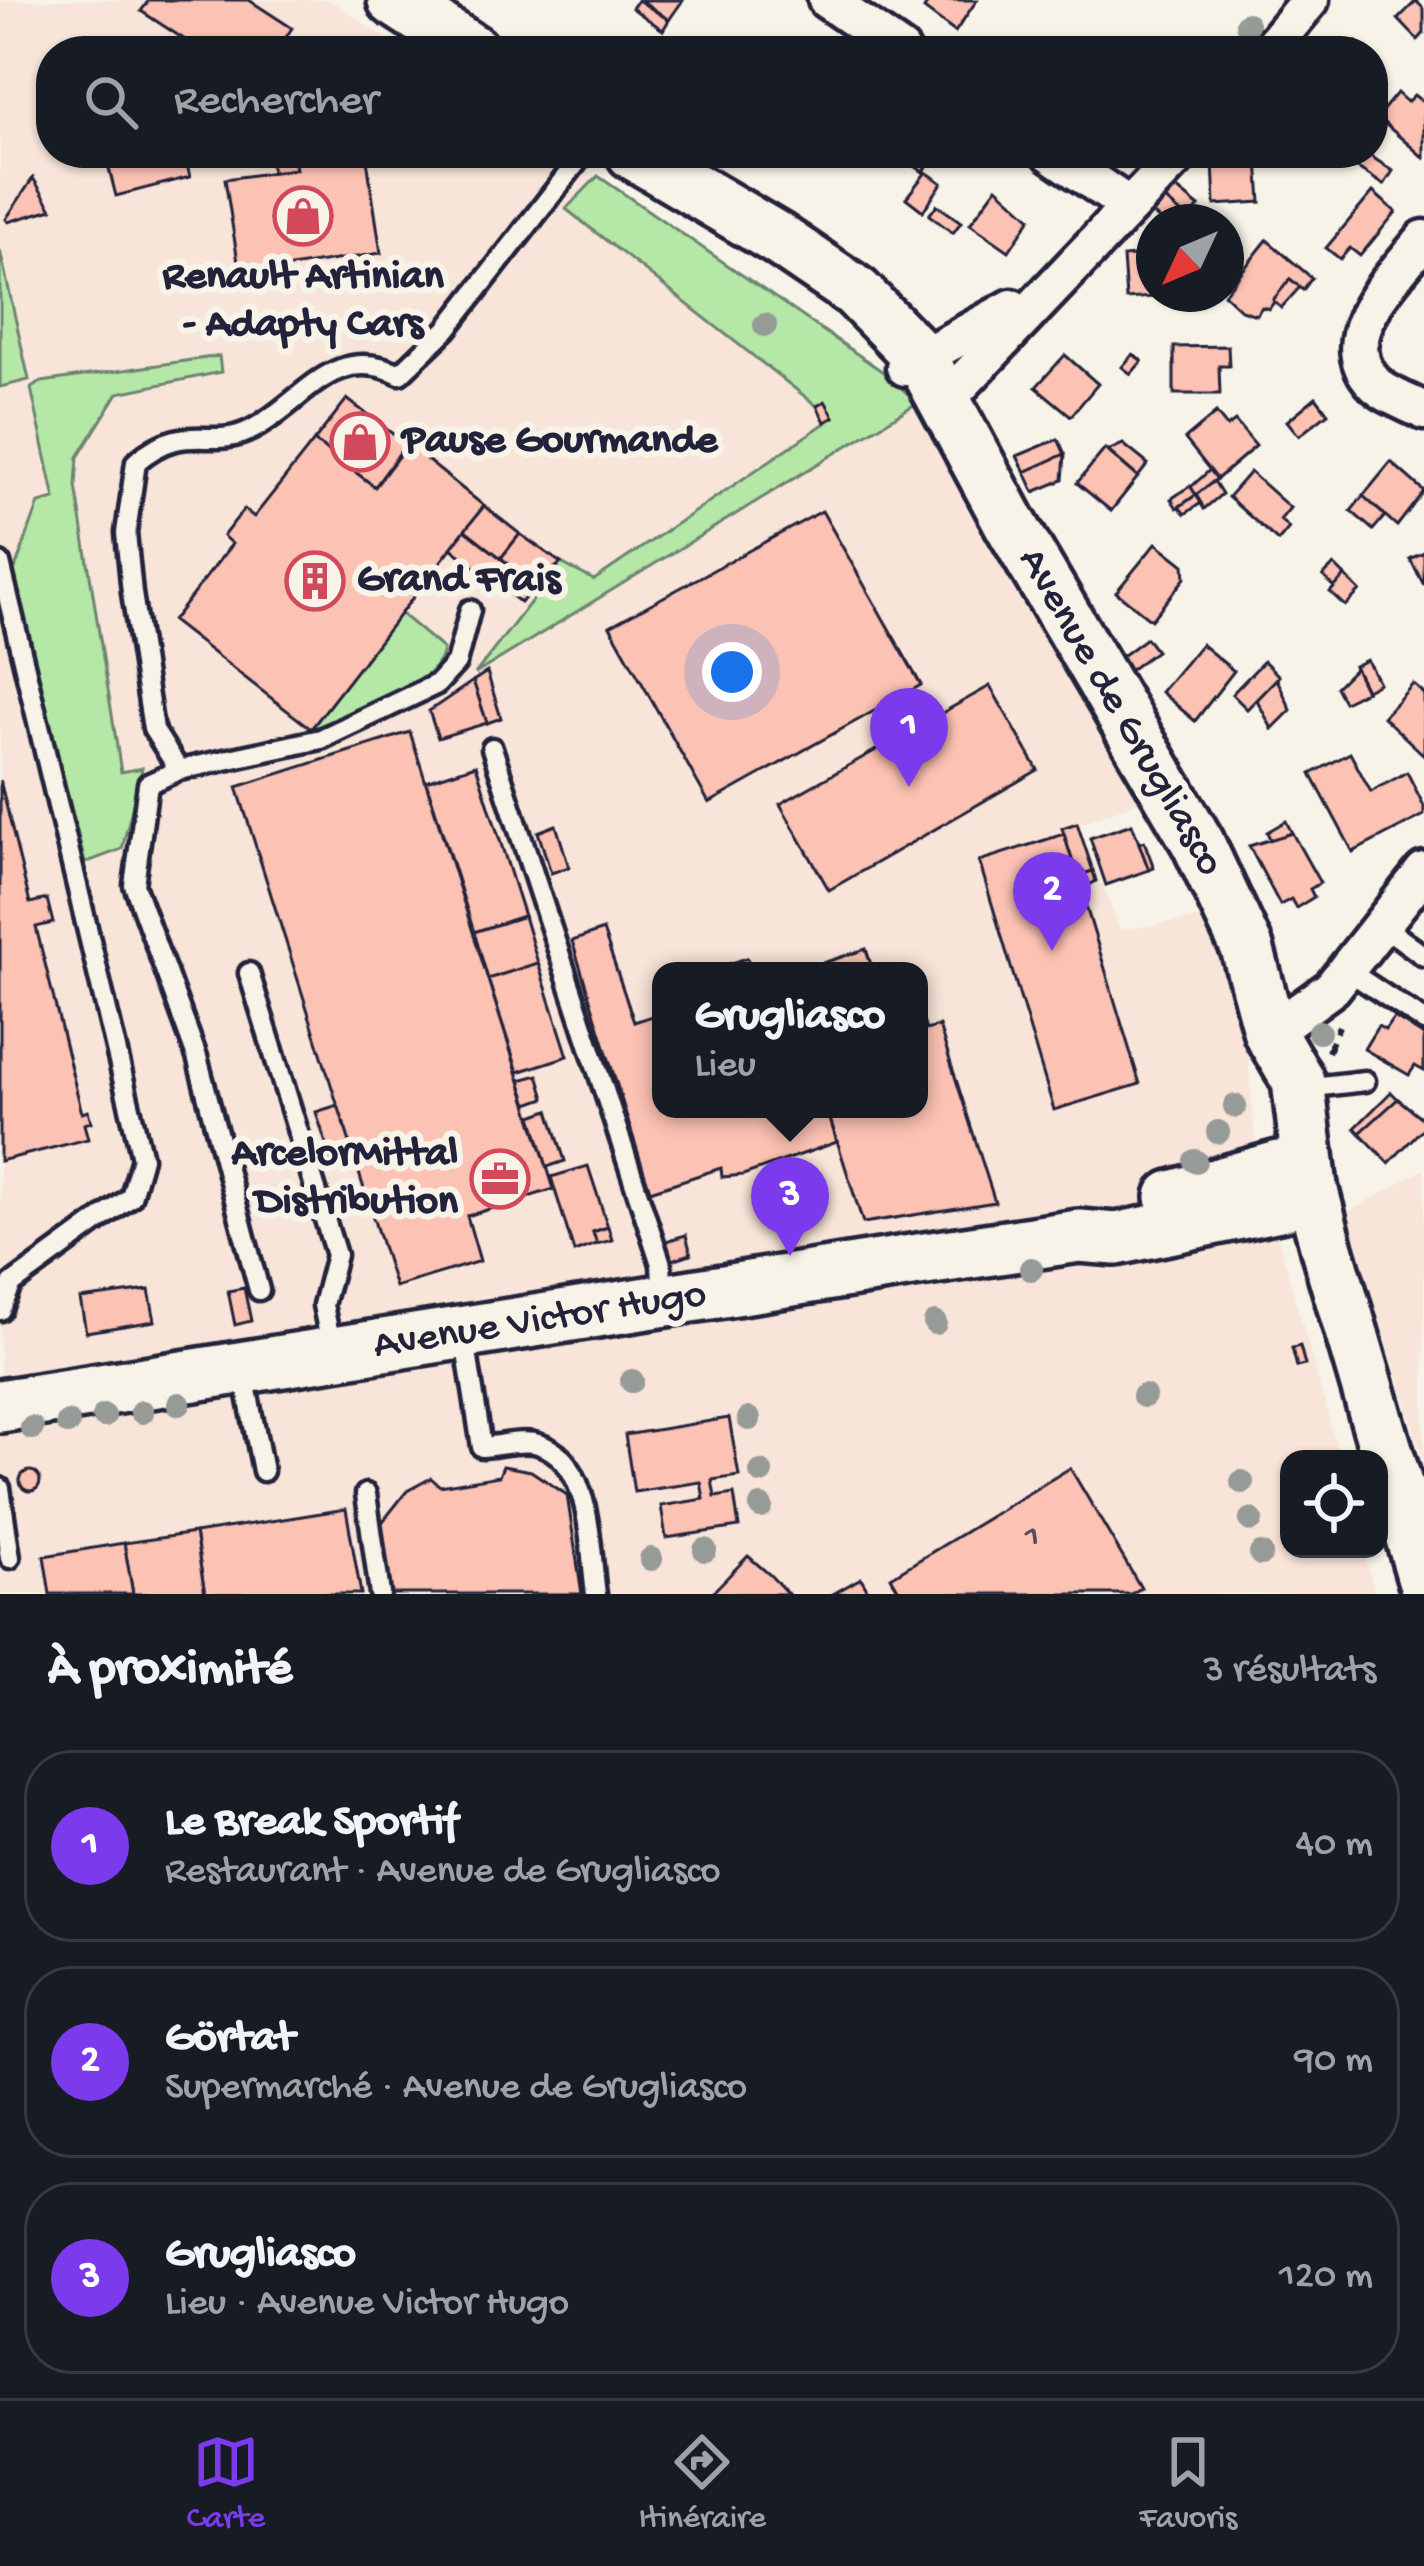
<!DOCTYPE html>
<html lang="fr">
<meta charset="utf-8">
<style>
:root{--surface:#171b24;--page:#242831;--text:#f1f3f6;--muted:#9ea1a6;--line:#363941;--accent:#7c3aed}
body{margin:0;font-family:"Gochi Hand",sans-serif;background:var(--page);color:var(--text)}
.controls{position:absolute;right:36px;bottom:36px;display:grid;overflow:hidden;border-radius:24px;box-shadow:0 3px 9px #0004}
.controls button{width:108px;height:108px;display:grid;place-items:center;padding:0;border:0;border-bottom:3px solid var(--line);background:var(--surface);color:var(--text);font:60px sans-serif}
.compass{position:absolute;left:1136px;top:204px;width:108px;height:108px;border-radius:50%;background:var(--surface);box-shadow:0 3px 9px #0004;rotate:226deg}
.you{position:absolute;left:732px;top:672px;width:42px;height:42px;margin:-30px;border:9px solid #fff;border-radius:50%;background:#1a73e8;box-shadow:0 0 0 18px #1a73e833}
.badge{display:grid;place-items:center;width:78px;height:78px;border-radius:50%;background:var(--accent);color:#fff;font-size:39px;font-weight:700}
.pin{position:absolute;translate:-50% -99px;filter:drop-shadow(0 3px 6px #0008)}
.pin::after{content:'';position:absolute;top:63px;width:42px;height:36px;background:inherit;clip-path:polygon(0 0,100% 0,50% 100%)}
.popup{position:absolute;left:652px;top:962px;width:276px;height:156px;box-sizing:border-box;display:grid;place-content:center;border-radius:24px;background:var(--surface);filter:drop-shadow(0 3px 9px #0005);font-size:39px;white-space:nowrap;color:var(--muted)}
.popup b{font-size:45px;color:var(--text)}
.popup::after{content:'';position:absolute;left:50%;top:100%;margin-left:-24px;border:24px solid transparent;border-top-color:var(--surface)}
.list{margin:0;padding:0;list-style:none}
h2{display:flex;justify-content:space-between;align-items:center;height:156px;margin:0;padding:0 48px;font-size:51px}
h2 small{font-size:39px;font-weight:400;color:var(--muted)}
.list li{display:grid;grid-template-columns:78px 1fr auto;gap:36px;align-items:center;box-sizing:border-box;height:192px;margin:0 24px 24px;padding:0 24px;border:3px solid var(--line);border-radius:48px}
.list b{display:block;font-size:45px;white-space:nowrap}
.list p{margin:0;font-size:39px;white-space:nowrap;color:var(--muted)}
.list em{font-size:39px;font-style:normal;color:var(--muted)}
.icon{flex:none;width:66px;height:66px;fill:none;stroke:currentColor;stroke-width:2;stroke-linecap:round;stroke-linejoin:round}
.map{position:relative;flex:none;width:1424px;height:1594px;overflow:hidden}
.search{position:absolute;background:var(--surface);box-shadow:0 3px 9px #0004;left:36px;right:36px;top:36px;height:132px;display:flex;align-items:center;gap:30px;box-sizing:border-box;padding:0 42px;border-radius:48px;color:var(--muted);font-size:45px}
.sheet{height:804px;background:var(--surface)}
nav{display:flex;justify-content:space-around;align-items:center;box-sizing:border-box;height:168px;border-top:3px solid var(--line);background:var(--surface);font-size:33px;color:var(--muted)}
nav a{display:grid;justify-items:center;gap:6px}
nav .on{color:var(--accent)}
.map>svg:first-child{display:block}
</style>
<div class="map">
<svg width="1424" height="1594" viewBox="0 0 1424 1594">
<rect width="100%" height="100%" fill="#f7f3e8"/>
<filter id="ink" filterUnits="userSpaceOnUse"><feTurbulence type="fractalNoise" baseFrequency=".00833" numOctaves="2"/><feDisplacementMap in="SourceGraphic" scale="24" xChannelSelector="R" yChannelSelector="G"/><feConvolveMatrix kernelMatrix="1 2 1 2 8 2 1 2 1" color-interpolation-filters="sRGB"/></filter>
<g filter="url(#ink)">
<!-- built -->
<g fill="#f8e4d8" fill-rule="evenodd">
<path d="M 0,0 L 330,0 L 404,51 L 51,51 L 51,153 L 562,153 L 889,376 L 917,403 L 1144,799 L 1079,824 L 1120,930 L 1203,918 L 1244,1011 L 1257,1162 L 1340,1459 L 1289,1459 L 1289,1549 L 1363,1549 L 1375,1594 L 0,1594 ZM 661,971 L 919,971 L 919,1109 L 661,1109 Z"/>
<path d="M 1424,1169 L 1424,1461 L 1347,1213 Z"/>
</g>
<!-- green -->
<g fill="#b5e7a7" stroke="#6c8471" stroke-width="3">
<path d="M 598,176 L 889,376 L 917,403 L 475,674 L 561,563 L 594,580 L 834,417 L 825,402 L 817,406 L 566,209 Z"/>
<path d="M 0,250 L 29,380 L 0,387 Z"/>
<path d="M 219,356 L 221,372 L 118,393 L 78,457 L 76,486 L 121,772 L 142,768 L 122,849 L 85,863 L 13,574 L 39,503 L 55,499 L 31,388 L 42,382 Z"/>
<path d="M 400,613 L 443,649 C 439,689 346,714 311,729 Z"/>
</g>
<!-- building -->
<g fill="#fcc2b3" stroke="#22223b" stroke-width="3">
<path d="M 149,0 L 249,0 L 292,28 L 277,51 L 202,51 L 141,11 Z"/>
<path d="M 638,0 L 669,20 L 663,30 L 632,8 Z"/>
<path d="M 641,0 L 683,0 L 669,20 Z"/>
<path d="M 930,0 L 977,0 L 955,32 L 924,9 Z"/>
<path d="M 1416,1 L 1424,9 L 1424,33 L 1418,40 L 1398,19 Z"/>
<path d="M 772,40 L 789,51 L 764,51 Z"/>
<path d="M 1356,42 L 1357,51 L 1313,51 L 1312,46 Z"/>
<path d="M 1397,93 L 1407,102 L 1414,95 L 1424,103 L 1424,158 L 1377,117 Z"/>
<path d="M 105,153 L 184,153 L 190,177 L 116,196 Z"/>
<path d="M 269,153 L 293,153 L 296,169 L 272,172 Z"/>
<path d="M 293,153 L 366,153 L 381,253 L 240,275 L 225,179 L 296,169 Z"/>
<path d="M 897,153 L 938,153 L 923,172 Z"/>
<path d="M 1366,153 L 1393,171 L 1384,185 L 1336,154 Z"/>
<path d="M 1258,159 L 1261,202 L 1215,205 L 1213,162 Z"/>
<path d="M 926,172 L 942,183 L 923,211 L 906,198 Z"/>
<path d="M 33,178 L 52,209 L 8,222 L 6,219 Z"/>
<path d="M 997,187 L 1031,218 L 1009,251 L 970,224 Z"/>
<path d="M 1176,188 L 1199,207 L 1188,219 L 1165,200 Z"/>
<path d="M 1373,192 L 1396,212 L 1360,256 L 1350,248 L 1340,259 L 1326,248 Z"/>
<path d="M 1165,200 L 1188,219 L 1186,222 L 1162,222 L 1153,214 Z"/>
<path d="M 937,205 L 961,222 L 953,233 L 929,215 Z"/>
<path d="M 1267,240 L 1312,278 L 1303,290 L 1290,279 L 1269,309 L 1262,307 L 1256,315 L 1241,310 L 1224,294 Z"/>
<path d="M 1154,254 L 1154,294 L 1184,295 L 1126,299 L 1123,257 Z"/>
<path d="M 1290,279 L 1300,287 L 1281,308 L 1273,300 Z"/>
<path d="M 1228,346 L 1229,366 L 1219,366 L 1220,394 L 1174,394 L 1174,347 Z"/>
<path d="M 1133,354 L 1142,361 L 1131,374 L 1122,367 Z"/>
<path d="M 1065,355 L 1098,384 L 1071,416 L 1036,387 Z"/>
<path d="M 1316,397 L 1328,413 L 1299,436 L 1287,421 Z"/>
<path d="M 347,399 L 406,444 L 375,487 L 314,441 Z"/>
<path d="M 825,401 L 834,417 L 825,422 L 817,406 Z"/>
<path d="M 1216,413 L 1227,427 L 1235,421 L 1256,446 L 1217,479 L 1185,439 Z"/>
<path d="M 418,430 L 439,446 L 427,460 L 484,506 L 311,729 L 172,621 L 232,544 L 223,536 L 244,509 L 254,517 L 314,441 L 375,487 Z"/>
<path d="M 1058,439 L 1065,454 L 1025,472 L 1017,456 Z"/>
<path d="M 1123,444 L 1148,464 L 1138,477 L 1108,451 Z"/>
<path d="M 1105,449 L 1138,477 L 1111,511 L 1077,483 Z"/>
<path d="M 1065,454 L 1063,480 L 1034,492 L 1025,472 Z"/>
<path d="M 1391,462 L 1424,491 L 1397,526 L 1363,496 Z"/>
<path d="M 1210,470 L 1217,479 L 1196,495 L 1191,487 Z"/>
<path d="M 1250,472 L 1290,508 L 1280,520 L 1289,528 L 1278,541 L 1228,497 Z"/>
<path d="M 1214,481 L 1222,494 L 1204,509 L 1196,495 Z"/>
<path d="M 1190,486 L 1196,495 L 1177,508 L 1171,499 Z"/>
<path d="M 1196,495 L 1201,503 L 1185,514 L 1179,507 Z"/>
<path d="M 1363,496 L 1385,516 L 1373,530 L 1351,511 Z"/>
<path d="M 484,506 L 520,534 L 501,558 L 465,530 Z"/>
<path d="M 822,511 L 921,685 L 709,803 L 610,626 Z"/>
<path d="M 465,530 L 535,585 L 521,603 L 451,548 Z"/>
<path d="M 520,534 L 561,563 L 535,585 L 501,558 Z"/>
<path d="M 1156,543 L 1184,565 L 1185,578 L 1151,620 L 1116,592 Z"/>
<path d="M 1424,552 L 1424,585 L 1410,559 Z"/>
<path d="M 1334,565 L 1345,576 L 1335,588 L 1323,576 Z"/>
<path d="M 1345,576 L 1360,591 L 1345,606 L 1330,592 Z"/>
<path d="M 1146,638 L 1156,651 L 1129,671 L 1119,658 Z"/>
<path d="M 1201,644 L 1234,671 L 1195,721 L 1161,692 Z"/>
<path d="M 1367,660 L 1379,683 L 1366,690 L 1354,666 Z"/>
<path d="M 1264,661 L 1279,676 L 1247,709 L 1232,694 Z"/>
<path d="M 1355,668 L 1366,691 L 1344,702 L 1336,687 Z"/>
<path d="M 487,672 L 501,718 L 487,723 L 473,681 Z"/>
<path d="M 1277,679 L 1291,710 L 1272,729 L 1257,700 Z"/>
<path d="M 473,681 L 487,723 L 438,738 L 429,711 Z"/>
<path d="M 1413,684 L 1424,694 L 1424,755 L 1383,717 Z"/>
<path d="M 990,686 L 1038,770 L 829,890 L 780,804 Z"/>
<path d="M 410,732 L 554,1189 L 467,1216 L 480,1261 L 395,1287 L 237,787 Z"/>
<path d="M 1350,753 L 1371,792 L 1407,772 L 1424,806 L 1424,815 L 1353,852 L 1311,774 Z"/>
<path d="M 476,765 L 524,916 L 474,932 L 426,781 Z"/>
<path d="M 0,780 L 30,903 L 47,899 L 53,923 L 36,927 L 82,1113 L 88,1111 L 91,1122 L 84,1124 L 88,1139 L 0,1161 Z"/>
<path d="M 1286,821 L 1292,833 L 1272,843 L 1267,832 Z"/>
<path d="M 1077,823 L 1093,871 L 1077,876 L 1062,828 Z"/>
<path d="M 1132,824 L 1149,870 L 1106,885 L 1090,838 Z"/>
<path d="M 556,825 L 569,867 L 551,873 L 538,832 Z"/>
<path d="M 1292,833 L 1320,883 L 1310,889 L 1314,897 L 1296,908 L 1291,899 L 1280,905 L 1249,846 Z"/>
<path d="M 1064,834 L 1140,1084 L 1054,1110 L 979,861 Z"/>
<path d="M 1144,841 L 1154,868 L 1149,870 L 1139,843 Z"/>
<path d="M 1093,871 L 1096,881 L 1081,890 L 1077,876 Z"/>
<path d="M 524,916 L 538,963 L 488,979 L 474,932 Z"/>
<path d="M 603,930 L 634,1022 L 661,1013 L 661,1109 L 827,1109 L 837,1142 L 743,1175 L 722,1177 L 721,1168 L 650,1191 L 572,941 Z"/>
<path d="M 866,949 L 873,971 L 798,971 Z"/>
<path d="M 747,958 L 752,971 L 708,971 Z"/>
<path d="M 538,963 L 568,1056 L 518,1072 L 488,979 Z"/>
<path d="M 919,1009 L 926,1030 L 939,1026 L 995,1202 L 863,1223 L 827,1109 L 919,1109 Z"/>
<path d="M 1394,1017 L 1424,1036 L 1424,1071 L 1415,1066 L 1409,1075 L 1364,1049 L 1378,1026 L 1385,1030 Z"/>
<path d="M 538,1075 L 545,1098 L 528,1104 L 520,1080 Z"/>
<path d="M 1391,1092 L 1398,1099 L 1360,1133 L 1355,1128 Z"/>
<path d="M 1398,1099 L 1424,1120 L 1424,1127 L 1389,1163 L 1360,1133 Z"/>
<path d="M 338,1105 L 353,1152 L 331,1159 L 316,1112 Z"/>
<path d="M 549,1110 L 565,1161 L 547,1167 L 532,1116 Z"/>
<path d="M 588,1166 L 608,1227 L 593,1232 L 597,1244 L 574,1252 L 551,1177 Z"/>
<path d="M 608,1227 L 612,1240 L 597,1244 L 593,1232 Z"/>
<path d="M 686,1235 L 691,1254 L 672,1260 L 666,1241 Z"/>
<path d="M 244,1288 L 251,1321 L 235,1325 L 228,1291 Z"/>
<path d="M 149,1290 L 155,1321 L 86,1332 L 80,1299 Z"/>
<path d="M 1300,1346 L 1305,1365 L 1297,1367 L 1292,1348 Z"/>
<path d="M 729,1418 L 739,1476 L 712,1480 L 715,1497 L 734,1494 L 739,1527 L 666,1538 L 661,1506 L 704,1499 L 701,1482 L 634,1492 L 625,1435 Z"/>
<path d="M 503,1466 L 531,1471 L 567,1495 L 582,1594 L 390,1594 L 380,1525 L 407,1491 L 431,1478 L 440,1486 L 499,1476 Z"/>
<path d="M 1070,1468 L 1141,1588 L 1131,1594 L 901,1594 L 891,1577 Z"/>
<circle cx="30" cy="1481" r="10"/>
<path d="M 346,1509 L 361,1594 L 205,1594 L 195,1533 Z"/>
<path d="M 195,1533 L 205,1594 L 133,1594 L 124,1543 Z"/>
<path d="M 124,1543 L 133,1594 L 50,1594 L 44,1556 Z"/>
<path d="M 748,1556 L 770,1575 L 788,1594 L 711,1594 Z"/>
<path d="M 861,1578 L 870,1594 L 833,1594 Z"/>
</g>
<g fill="none" stroke-linecap="round" stroke-linejoin="round">
<!-- lane casing -->
<g stroke="#22223b" stroke-width="27">
<g id="lane">
<path d="M 0,563 L 142,1158 L 131,1197 L 12,1284 L 0,1310"/>
<path d="M 492,748 L 661,1264 L 663,1298"/>
<path d="M 179,770 L 153,729 L 132,593 L 126,533 L 136,462 C 186,419 210,451 251,430 C 304,403 332,342 400,374 L 447,329 L 584,153"/>
<path d="M 1383,926 L 1424,956"/>
<path d="M 1347,970 L 1424,1021"/>
<path d="M 249,973 L 336,1255 L 323,1305 L 332,1350"/>
<path d="M 1304,1088 L 1365,1081"/>
<path d="M 259,1290 L 197,1057 L 134,885 L 148,784 L 179,770 L 321,739 L 437,684 L 456,663 L 470,610"/>
<path d="M 464,1334 L 482,1447 C 499,1446 523,1439 538,1444 C 593,1460 589,1548 596,1594"/>
<path d="M 243,1370 L 263,1471"/>
<path d="M 0,1488 L 10,1558"/>
<path d="M 366,1494 L 380,1594"/>
</g>
</g>
<!-- street casing -->
<g stroke="#22223b" stroke-width="45">
<g id="street">
<path d="M 827,0 L 901,51"/>
<path d="M 1268,51 L 1310,0"/>
<path d="M 1051,153 L 1129,206"/>
<path d="M 1424,239 C 1396,275 1329,337 1375,384 C 1386,395 1409,403 1424,411"/>
<path d="M 905,367 L 1012,308"/>
<path d="M 944,402 L 1181,153"/>
<path d="M 1270,1033 L 1332,988 L 1424,871"/>
</g>
</g>
<!-- secondary casing -->
<g stroke="#22223b" stroke-width="60">
<g id="secondary">
<path d="M 394,0 L 473,51"/>
<path d="M 633,153 L 778,239 L 856,292 L 922,359 L 1010,523 L 1198,843 L 1247,948 L 1270,1033 L 1298,1081 L 1311,1187 L 1327,1249 L 1424,1579"/>
<path d="M 1172,1197 L 1279,1167 L 1311,1187"/>
<path d="M 0,1406 L 912,1261 L 1079,1236 L 1116,1239 L 1284,1204 L 1311,1187"/>
</g>
</g>
<!-- path -->
<path stroke="#22223b" stroke-width="6" stroke-dasharray="12 9" stroke-linecap="butt" d="M 1328,1052 L 1339,1026"/>
<!-- lane -->
<use href="#lane" stroke="#f7f3e8" stroke-width="18"/>
<!-- street -->
<use href="#street" stroke="#f7f3e8" stroke-width="36"/>
<!-- secondary -->
<use href="#secondary" stroke="#f7f3e8" stroke-width="51"/>
</g>
<!-- trees -->
<g fill="#969b98">
<circle cx="1247" cy="24" r="12"/>
<circle cx="765" cy="325" r="12"/>
<circle cx="1319" cy="1032" r="12"/>
<circle cx="1235" cy="1106" r="12"/>
<circle cx="1218" cy="1132" r="12"/>
<circle cx="1195" cy="1161" r="12"/>
<circle cx="1031" cy="1269" r="12"/>
<circle cx="935" cy="1323" r="12"/>
<circle cx="632" cy="1381" r="12"/>
<circle cx="1144" cy="1396" r="12"/>
<circle cx="179" cy="1404" r="12"/>
<circle cx="142" cy="1412" r="12"/>
<circle cx="104" cy="1416" r="12"/>
<circle cx="749" cy="1419" r="12"/>
<circle cx="68" cy="1423" r="12"/>
<circle cx="32" cy="1428" r="12"/>
<circle cx="761" cy="1472" r="12"/>
<circle cx="1242" cy="1482" r="12"/>
<circle cx="761" cy="1507" r="12"/>
<circle cx="1251" cy="1520" r="12"/>
<circle cx="705" cy="1550" r="12"/>
<circle cx="1261" cy="1554" r="12"/>
<circle cx="651" cy="1559" r="12"/>
</g>
</g>
<!-- icons -->
<defs>
<g id="shop-ring" transform="scale(3)"><circle r="9.5" fill="#f7f3e8" stroke="#d1495b" stroke-width="1.5"/><path d="M-5-2.5h2.3a2.7 3.5 0 0 1 5.4 0H5L5.5 6h-11ZM-1.5-2.5h3a1.5 2.3 0 0 0-3 0Z" fill="#d1495b"/></g>
<g id="building-ring" transform="scale(3)"><circle r="9.5" fill="#f7f3e8" stroke="#d1495b" stroke-width="1.5"/><path d="M-4-6H4V6H1V3H-1V6H-4ZM-2.5-4.3h1.7v1.8h-1.7ZM.8-4.3h1.7v1.8H.8ZM-2.5-1h1.7V.8h-1.7ZM.8-1h1.7V.8H.8Z" fill="#d1495b"/></g>
<g id="office-ring" transform="scale(3)"><circle r="9.5" fill="#f7f3e8" stroke="#d1495b" stroke-width="1.5"/><path d="M-6-3h4V-5.5h4V-3h4V5H-6ZM-1-4.5V-3h2v-1.5ZM-6 0V1H6V0Z" fill="#d1495b"/></g>
</defs>
<g fill-rule="evenodd">
<use href="#shop-ring" x="303" y="216"/>
<use href="#shop-ring" x="360" y="442"/>
<use href="#building-ring" x="315" y="581"/>
<use href="#office-ring" x="500" y="1179"/>
</g>
<g text-anchor="middle" dominant-baseline="central" stroke-width="12" stroke-linejoin="round" paint-order="stroke">
<!-- number labels -->
<g font-size="36" fill="#584a59">
<text x="1032" y="1538">1</text>
</g>
<!-- poi labels -->
<g font-size="42" font-weight="bold" fill="#22223b" stroke="#f7f3e8" text-anchor="start">
<text x="303" y="278" text-anchor="middle">Renault Artinian<tspan x="303" dy="48">- Adapty Cars</tspan></text>
<text x="402" y="442">Pause Gourmande</text>
<text x="357" y="581">Grand Frais</text>
<text x="458" y="1155" text-anchor="end">ArcelorMittal<tspan x="458" dy="48">Distribution</tspan></text>
</g>
<!-- street labels -->
<g font-size="42" fill="#22223b" stroke="#f7f3e8">
<text transform="translate(1119 713) rotate(60)">Avenue de Grugliasco</text>
<text transform="translate(540 1322) rotate(-9)">Avenue Victor Hugo</text>
</g>
</g>
</svg>
<div class="controls">
<button><svg class="icon" aria-label="locate" viewBox="0 0 24 24"><circle cx="12" cy="12" r="6"/><path d="M12 2v4M12 18v4M2 12h4M18 12h4"/></svg></button>
</div>
<svg class="compass" viewBox="-18 -18 36 36"><path d="M0-13l5 13h-10z" fill="#e53935"/><path d="M0 13l5-13h-10z" fill="#9ea1a6"/></svg>
<div class="you"></div>
<div class="pin badge" style="left:909px;top:787px">1</div>
<div class="pin badge" style="left:1052px;top:951px">2</div>
<div class="pin badge" style="left:790px;top:1256px">3</div>
<div class="popup"><b>Grugliasco</b>Lieu</div>
<div class="search"><svg class="icon" aria-label="search" viewBox="0 0 24 24"><circle cx="10" cy="10" r="6"/><path d="M15 15l6 6"/></svg>Rechercher</div>
</div>
<section class="sheet">
<h2>À proximité<small>3 résultats</small></h2>
<ul class="list">
<li><span class="badge">1</span><div><b>Le Break Sportif</b><p>Restaurant · Avenue de Grugliasco</p></div><em>40 m</em></li>
<li><span class="badge">2</span><div><b>Görtat</b><p>Supermarché · Avenue de Grugliasco</p></div><em>90 m</em></li>
<li><span class="badge">3</span><div><b>Grugliasco</b><p>Lieu · Avenue Victor Hugo</p></div><em>120 m</em></li>
</ul>
</section>
<nav>
<a class="on"><svg class="icon" aria-label="map" viewBox="0 0 24 24"><path d="M3 6l6-2 6 2 6-2v14l-6 2-6-2-6 2zM9 4v14M15 6v14"/></svg>Carte</a>
<a><svg class="icon" aria-label="directions" viewBox="0 0 24 24"><path d="M12 3l9 9-9 9-9-9zM9 14v-3h6M13 9l2 2-2 2"/></svg>Itinéraire</a>
<a><svg class="icon" aria-label="saved" viewBox="0 0 24 24"><path d="M7 4h10v16l-5-4-5 4z"/></svg>Favoris</a>
</nav>
